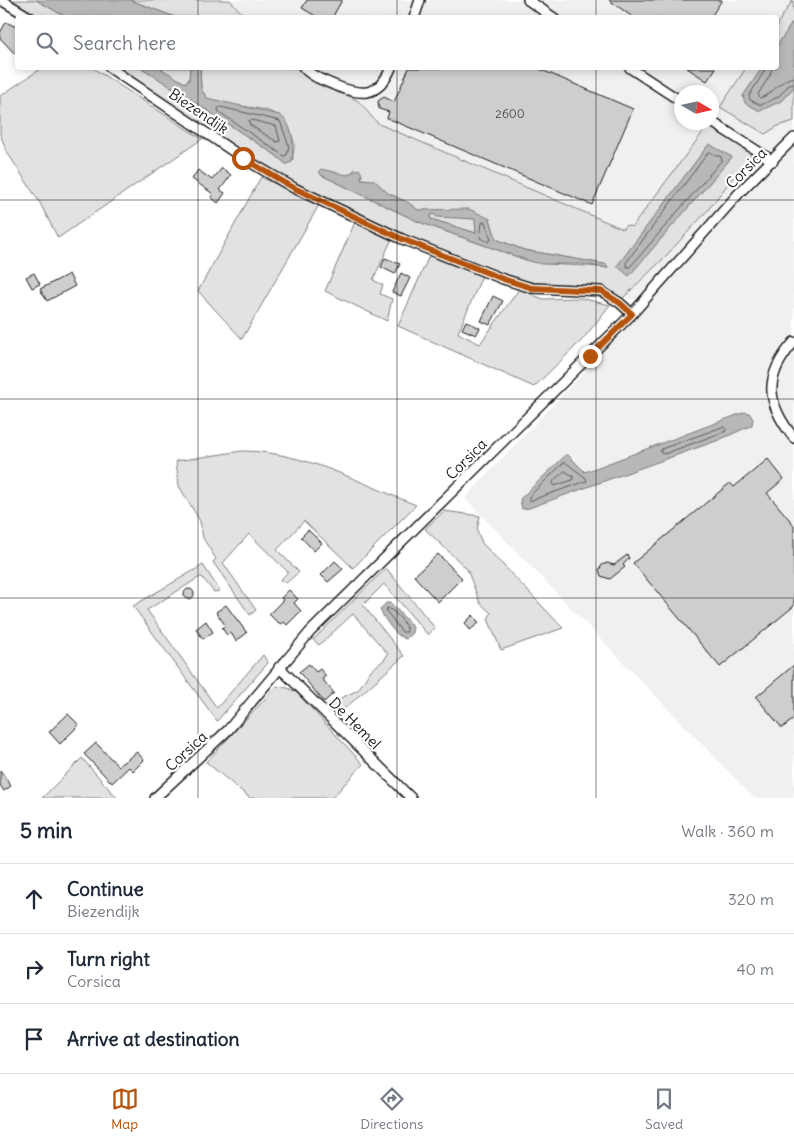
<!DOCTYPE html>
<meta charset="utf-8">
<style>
:root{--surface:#fff;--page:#f2f2f3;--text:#1f2937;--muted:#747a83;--line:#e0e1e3;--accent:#b45309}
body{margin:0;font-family:Delius,sans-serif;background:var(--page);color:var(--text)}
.compass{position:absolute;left:674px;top:85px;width:45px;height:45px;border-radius:50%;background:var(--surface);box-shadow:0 2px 8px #0003;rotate:99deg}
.stop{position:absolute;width:15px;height:15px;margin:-11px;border:4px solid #b45309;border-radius:50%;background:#fff}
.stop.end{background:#b45309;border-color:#fff;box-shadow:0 1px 5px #0008}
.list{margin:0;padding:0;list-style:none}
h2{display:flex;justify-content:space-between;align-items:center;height:65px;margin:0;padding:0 20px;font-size:21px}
h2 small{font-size:16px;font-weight:400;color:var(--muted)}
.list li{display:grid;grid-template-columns:32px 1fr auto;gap:15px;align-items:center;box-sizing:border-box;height:70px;padding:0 20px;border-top:1px solid var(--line)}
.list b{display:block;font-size:19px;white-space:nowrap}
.list p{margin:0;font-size:16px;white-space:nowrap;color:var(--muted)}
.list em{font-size:16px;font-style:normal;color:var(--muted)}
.icon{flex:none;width:28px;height:28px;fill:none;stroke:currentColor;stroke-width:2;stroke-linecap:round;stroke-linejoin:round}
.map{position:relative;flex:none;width:794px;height:798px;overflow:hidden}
.search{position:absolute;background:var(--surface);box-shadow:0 2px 8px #0003;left:15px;right:15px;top:15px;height:55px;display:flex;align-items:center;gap:12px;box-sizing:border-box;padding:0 18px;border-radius:5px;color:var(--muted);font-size:19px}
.sheet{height:275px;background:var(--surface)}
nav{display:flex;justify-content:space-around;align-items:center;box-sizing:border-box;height:70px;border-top:1px solid var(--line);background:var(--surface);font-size:14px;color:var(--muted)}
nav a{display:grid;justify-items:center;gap:2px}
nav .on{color:var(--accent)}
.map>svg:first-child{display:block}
</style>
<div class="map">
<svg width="794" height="798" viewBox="0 0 794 798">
<rect width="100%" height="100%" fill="#fff"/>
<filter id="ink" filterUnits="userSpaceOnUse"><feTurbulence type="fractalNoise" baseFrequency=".02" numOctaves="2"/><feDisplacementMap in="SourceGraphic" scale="10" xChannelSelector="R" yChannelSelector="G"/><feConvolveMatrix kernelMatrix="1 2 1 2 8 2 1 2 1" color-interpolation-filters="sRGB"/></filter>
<g filter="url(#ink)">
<!-- built -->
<path fill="#f0f0f0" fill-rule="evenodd" d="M 208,0 L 794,0 L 794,798 L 754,798 L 465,498 L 657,295 L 633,300 L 601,287 L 526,282 L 437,250 L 277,68 L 776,68 L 776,18 L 226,18 ZM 682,92 L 712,92 L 712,122 L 682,122 Z"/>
<!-- green -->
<g fill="#e2e2e2" stroke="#7f7f7f" fill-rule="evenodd">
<path d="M 7,0 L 36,0 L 66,17 L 37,17 Z"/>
<path d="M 130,0 L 230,0 L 245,17 L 175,17 Z"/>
<path d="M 793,0 L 794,20 L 777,46 L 777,24 Z"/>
<path d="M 42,68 L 93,68 L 202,139 L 58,238 L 40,203 L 7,152 L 0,134 L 0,96 Z"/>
<path d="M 115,68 L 142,68 L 274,154 L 286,164 L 293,159 C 292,155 295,149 294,144 C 287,96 240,114 207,98 L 201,89 L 200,68 L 296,68 C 313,87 338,88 358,101 C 365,107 371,118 379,124 L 623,229 L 626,225 L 632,227 L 709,124 L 751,154 L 708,210 L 664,258 L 621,300 L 609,291 L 592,285 L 563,286 L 521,281 L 424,246 L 269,171 ZM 709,144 L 731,158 L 629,275 L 618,265 ZM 355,169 L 361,179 C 383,181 379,190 396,198 C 404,202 410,204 418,210 L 490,219 L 496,239 L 524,250 L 604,264 L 608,268 C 581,264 553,267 526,260 L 419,222 L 321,175 L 349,175 Z"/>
<path d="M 160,68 L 190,68 L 189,80 L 183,83 Z"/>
<path d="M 746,68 L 762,68 L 743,96 L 781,101 L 794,87 L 794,121 L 778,126 L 765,134 L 720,107 Z"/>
<path d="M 261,177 L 319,205 L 242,339 L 198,291 Z"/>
<path d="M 433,214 L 475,219 L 476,233 L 431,219 L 430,215 Z"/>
<path d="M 355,222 L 392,239 L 373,280 L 383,285 L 380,294 L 392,299 L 387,321 L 325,291 Z"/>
<path d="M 429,256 L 482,276 L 458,333 L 480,344 L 519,289 L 543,299 L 580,298 L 610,305 L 583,339 L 534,387 L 398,326 Z"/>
<path d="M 242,451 C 303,451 360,483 416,505 L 353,568 L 304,521 L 277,550 L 299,572 L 286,583 L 280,580 L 288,572 L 249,534 L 223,563 L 256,610 L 250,615 L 213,562 L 216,559 L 203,538 L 200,521 L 179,486 L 176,461 Z"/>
<path d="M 444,511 L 480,516 L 477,530 L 482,543 L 563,628 L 501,650 L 488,619 L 491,613 L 480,603 L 467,569 L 425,529 Z"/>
<path d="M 203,565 L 220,591 L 214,592 L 202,577 L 200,577 L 147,610 L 217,708 L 263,655 L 268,663 L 217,721 L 133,606 Z"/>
<path d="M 386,568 L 435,628 L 428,635 L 384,584 L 363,605 L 404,656 L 335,717 L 324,706 L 358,690 L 371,670 L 384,660 L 388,654 L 353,614 L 319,645 L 313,640 Z"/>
<path d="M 277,686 L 288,688 L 296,692 L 363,764 L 332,798 L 250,798 L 206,762 Z"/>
<path d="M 82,758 L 117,798 L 42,798 Z"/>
</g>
<!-- water -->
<g fill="#b8b8b8" stroke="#7a7a7a" fill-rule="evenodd">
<path d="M 36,0 L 130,0 L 175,17 L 66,17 Z"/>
<path d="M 794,20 L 794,87 L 781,101 L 760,111 L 745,103 L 743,96 L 762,68 L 776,68 L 777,46 Z"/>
<path d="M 142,68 L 160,68 L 185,83 L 189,80 L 190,68 L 200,68 L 201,89 L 207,98 L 280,115 C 295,126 293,148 292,162 L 286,164 L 274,154 Z"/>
<path d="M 709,144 L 732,157 L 629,276 L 617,266 Z"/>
<path d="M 321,169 L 347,175 L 359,169 L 362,174 L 361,179 L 374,180 L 388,193 L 409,203 L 418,210 L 469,209 L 490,219 L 496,239 L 524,250 L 604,264 L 607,265 L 608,268 L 582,264 L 541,264 L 526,260 L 419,222 L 321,175 L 319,171 ZM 433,214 L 437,217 L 475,219 L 476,233 L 431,219 L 430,216 Z"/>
<path d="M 745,412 L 749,413 L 753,419 L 752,425 L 719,440 L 529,508 L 522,509 L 520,499 L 567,454 L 585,472 Z"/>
<path d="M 386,603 L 391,603 L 413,627 L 412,633 L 406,639 C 395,636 385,620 380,610 Z"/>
</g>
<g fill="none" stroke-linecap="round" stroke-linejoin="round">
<!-- shore -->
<g stroke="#5a5a5a" stroke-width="1">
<path d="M 766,68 L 749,96 L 750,100 L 761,105 L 778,97 L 789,85 L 794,84"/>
<path d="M 772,68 L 770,75 L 758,94 L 760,98 C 774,94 781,78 794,77"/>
<path d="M 221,107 L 280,121 L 289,146 L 287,155 L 284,156 L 219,112 L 218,109 Z"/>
<path d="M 252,120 L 276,126 L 280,141 L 277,142 L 250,125 L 249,121 Z"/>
<path d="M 709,152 L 721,157 L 722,160 L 630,267 L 627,267 L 626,263 Z"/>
<path d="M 485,222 L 491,239 L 489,242 L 480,238 L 482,223 Z"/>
<path d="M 723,427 L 726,428 L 726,431 L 664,454 L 660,452 L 662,449 Z"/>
<path d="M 565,462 L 586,478 L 587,481 L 529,501 L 529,497 Z"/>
<path d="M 565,471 L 573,476 L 573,480 L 554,486 L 553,482 Z"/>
<path d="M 387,608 C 394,609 408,625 407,632 L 402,632 L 387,612 Z"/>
</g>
</g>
<!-- building -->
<g fill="#cecece" stroke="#1c1c1c">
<path d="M 307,0 L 342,0 L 332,18 L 319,18 L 302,8 Z"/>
<path d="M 609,0 L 722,0 L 710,18 L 634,18 Z"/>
<path d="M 6,22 L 18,28 L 18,57 L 0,38 L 0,33 Z"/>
<path d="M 409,68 L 537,68 L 633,109 L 592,205 L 387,118 L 389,112 L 379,109 L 378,101 L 384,97 L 394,102 Z"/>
<path d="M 687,68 L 716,68 L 707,81 Z"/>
<path d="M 222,168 L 231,175 L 220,190 L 225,193 L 218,203 L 211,197 L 213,194 L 192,179 L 198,170 L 212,180 Z"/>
<path d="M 385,258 L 400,264 L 395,274 L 381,267 Z"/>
<path d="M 34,273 L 40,284 L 32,288 L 26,277 Z"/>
<path d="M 401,273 L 410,278 L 401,296 L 392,292 Z"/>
<path d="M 69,274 L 75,286 L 47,301 L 40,289 Z"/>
<path d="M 493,296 L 503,301 L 490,325 L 481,321 Z"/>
<path d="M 466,321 L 480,328 L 476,335 L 462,329 Z"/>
<path d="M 768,459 L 784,479 L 767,493 L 794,525 L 794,606 L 720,667 L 633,563 L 730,483 L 734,487 Z"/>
<path d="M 308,530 L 322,543 L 314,551 L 301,537 Z"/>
<path d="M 438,554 L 462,578 L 438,602 L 414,576 Z"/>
<path d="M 627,555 L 629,558 L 623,565 L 625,567 L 610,579 L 601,576 L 599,570 L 602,565 L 607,563 L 614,565 Z"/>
<path d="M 335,561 L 343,569 L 328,582 L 321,575 Z"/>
<circle cx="189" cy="594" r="5"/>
<path d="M 289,590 L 298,599 L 294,603 L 301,611 L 287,625 L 284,622 L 281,624 L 276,621 L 269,614 L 283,600 L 281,598 Z"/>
<path d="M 226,605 L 247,633 L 236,641 L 231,633 L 227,635 L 222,628 L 225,625 L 216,612 Z"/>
<path d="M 473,615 L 479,623 L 470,630 L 465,623 Z"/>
<path d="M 206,621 L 213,632 L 203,639 L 196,629 Z"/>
<path d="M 309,664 L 316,672 L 320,669 L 326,676 L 322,679 L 334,693 L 324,702 L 299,672 Z"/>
<path d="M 794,665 L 794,719 L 782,728 L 756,697 Z"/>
<path d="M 68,714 L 79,725 L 60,744 L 49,732 Z"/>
<path d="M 96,743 L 118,766 L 137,752 L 144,760 L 133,771 L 129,767 L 112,783 L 84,754 Z"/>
<path d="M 0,770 L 11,786 L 4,791 L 0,785 Z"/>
</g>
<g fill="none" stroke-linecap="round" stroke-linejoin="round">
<!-- minor casing -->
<g stroke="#1c1c1c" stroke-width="12">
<g id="minor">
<path d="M 1,0 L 31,18"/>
<path d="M 528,0 L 554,18"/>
<path d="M 414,18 L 420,0"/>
<path d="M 110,68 L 243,158 L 294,188 L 402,239 L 503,279 L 532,288 L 601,291 L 620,303 L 632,314"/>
<path d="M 304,68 C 312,77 323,80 334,85 C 361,96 378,98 391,68"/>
<path d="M 630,68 L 682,102"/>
<path d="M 712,122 L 773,161"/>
<path d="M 794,342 C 764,376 765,402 794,438"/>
<path d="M 279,667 L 411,798"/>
<path d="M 155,798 L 228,730 L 310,632 L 632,314 L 740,192 L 794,138"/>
</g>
</g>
<!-- minor -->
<use href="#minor" stroke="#fff" stroke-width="9"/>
</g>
</g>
<g fill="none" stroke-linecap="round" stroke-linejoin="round" filter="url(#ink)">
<!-- route -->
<path stroke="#b45309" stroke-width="6" d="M 243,158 L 294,188 L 402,239 L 503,279 L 532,288 L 601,291 L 620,303 L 632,314 L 590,356"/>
</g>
<!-- grid -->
<path fill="none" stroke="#1c1c1c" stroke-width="1" stroke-opacity="0.55" d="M 198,0 L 198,18M 397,0 L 397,18M 596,0 L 596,18M 198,68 L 198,798M 397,68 L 397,798M 596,68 L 596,798M 0,200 L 794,200M 0,399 L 794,399M 0,598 L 794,598"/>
<g text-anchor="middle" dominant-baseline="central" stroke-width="4.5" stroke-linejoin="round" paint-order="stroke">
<!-- number labels -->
<g font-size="12" fill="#484848">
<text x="510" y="113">2600</text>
</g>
<!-- street labels -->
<g font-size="15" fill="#1c1c1c" stroke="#fff">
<text transform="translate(199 111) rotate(34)">Biezendijk</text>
<text transform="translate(746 168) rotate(-45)">Corsica</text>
<text transform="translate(466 459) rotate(-45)">Corsica</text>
<text transform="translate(355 723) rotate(45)">De Hemel</text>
<text transform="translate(186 751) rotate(-43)">Corsica</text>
</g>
</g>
</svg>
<svg class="compass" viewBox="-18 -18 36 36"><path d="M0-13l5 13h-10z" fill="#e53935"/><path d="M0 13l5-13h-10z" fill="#747a83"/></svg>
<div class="stop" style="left:243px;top:158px"></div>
<div class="stop end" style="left:590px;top:356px"></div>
<div class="search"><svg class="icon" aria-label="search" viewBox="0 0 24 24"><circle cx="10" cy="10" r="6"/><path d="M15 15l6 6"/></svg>Search here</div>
</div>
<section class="sheet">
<h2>5 min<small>Walk · 360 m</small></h2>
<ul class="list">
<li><svg class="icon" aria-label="ahead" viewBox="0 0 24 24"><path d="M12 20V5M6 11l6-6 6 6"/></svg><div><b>Continue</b><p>Biezendijk</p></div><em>320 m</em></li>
<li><svg class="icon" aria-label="right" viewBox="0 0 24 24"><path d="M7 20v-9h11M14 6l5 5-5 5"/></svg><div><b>Turn right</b><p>Corsica</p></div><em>40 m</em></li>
<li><svg class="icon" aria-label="arrive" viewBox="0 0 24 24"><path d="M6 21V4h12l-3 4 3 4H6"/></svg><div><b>Arrive at destination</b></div></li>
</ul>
</section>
<nav>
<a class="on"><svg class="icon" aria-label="map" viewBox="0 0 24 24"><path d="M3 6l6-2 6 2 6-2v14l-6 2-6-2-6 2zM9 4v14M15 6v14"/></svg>Map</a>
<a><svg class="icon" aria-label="directions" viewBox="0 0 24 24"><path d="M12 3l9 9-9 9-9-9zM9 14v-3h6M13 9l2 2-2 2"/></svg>Directions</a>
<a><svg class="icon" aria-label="saved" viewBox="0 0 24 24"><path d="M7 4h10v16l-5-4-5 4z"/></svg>Saved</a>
</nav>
